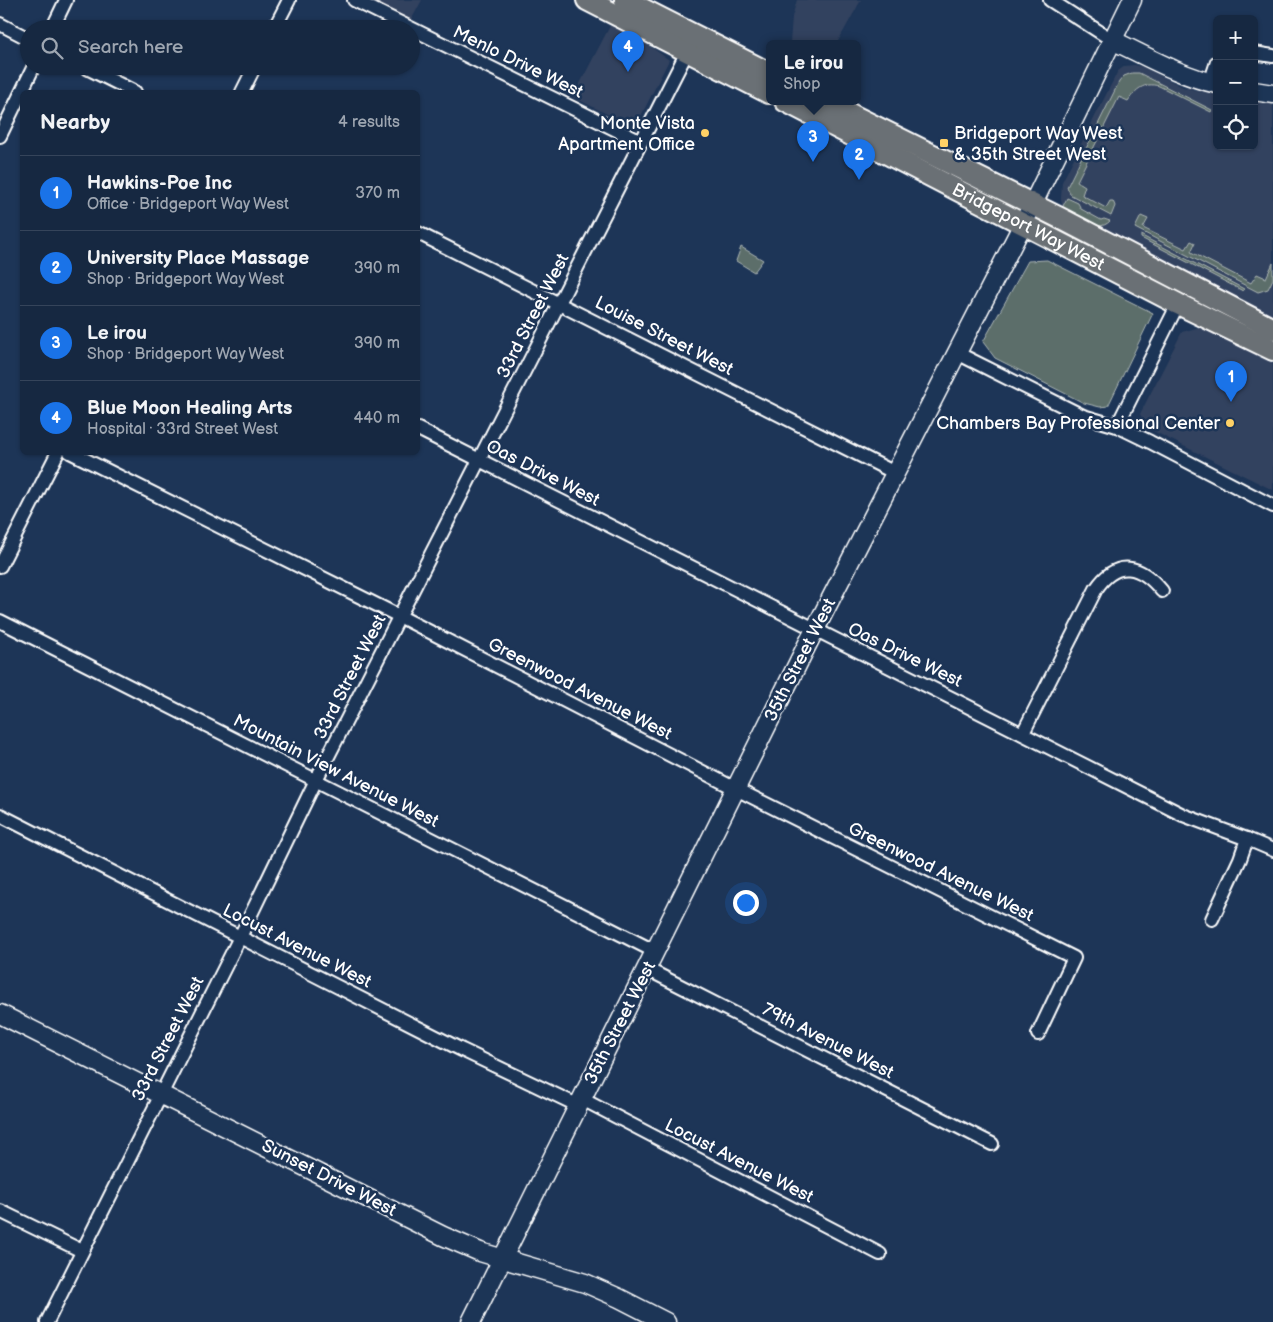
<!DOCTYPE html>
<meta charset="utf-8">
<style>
:root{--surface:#162841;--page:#1f3048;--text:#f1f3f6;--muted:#9ea6b1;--line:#35445a;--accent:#1a73e8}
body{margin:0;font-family:"Balsamiq Sans",sans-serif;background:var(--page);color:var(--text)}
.controls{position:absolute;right:15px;top:15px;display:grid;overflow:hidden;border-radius:8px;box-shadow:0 1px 4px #0004}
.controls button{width:45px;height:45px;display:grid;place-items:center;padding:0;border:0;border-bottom:1px solid var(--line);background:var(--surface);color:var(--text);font:25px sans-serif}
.you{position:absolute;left:745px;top:902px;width:18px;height:18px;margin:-12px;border:4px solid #fff;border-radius:50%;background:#1a73e8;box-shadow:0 0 0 8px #1a73e833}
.badge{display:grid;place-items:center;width:32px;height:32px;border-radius:50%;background:var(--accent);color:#fff;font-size:16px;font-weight:700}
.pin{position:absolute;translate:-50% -41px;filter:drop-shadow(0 1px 2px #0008)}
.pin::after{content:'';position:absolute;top:26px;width:18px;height:15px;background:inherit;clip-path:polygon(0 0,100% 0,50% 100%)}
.popup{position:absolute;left:766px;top:40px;width:95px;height:65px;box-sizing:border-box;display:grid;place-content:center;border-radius:8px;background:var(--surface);filter:drop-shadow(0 1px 4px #0005);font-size:16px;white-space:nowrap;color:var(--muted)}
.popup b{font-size:19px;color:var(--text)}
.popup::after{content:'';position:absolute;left:50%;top:100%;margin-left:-10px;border:10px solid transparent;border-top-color:var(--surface)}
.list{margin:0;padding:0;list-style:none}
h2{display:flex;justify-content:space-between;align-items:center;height:65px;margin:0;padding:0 20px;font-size:21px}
h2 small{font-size:16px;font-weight:400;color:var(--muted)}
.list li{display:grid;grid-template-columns:32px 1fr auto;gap:15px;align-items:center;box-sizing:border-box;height:75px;padding:0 20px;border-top:1px solid var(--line)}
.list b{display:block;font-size:19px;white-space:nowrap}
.list p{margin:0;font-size:16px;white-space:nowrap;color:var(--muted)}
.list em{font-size:16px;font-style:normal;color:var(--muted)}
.icon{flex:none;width:28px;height:28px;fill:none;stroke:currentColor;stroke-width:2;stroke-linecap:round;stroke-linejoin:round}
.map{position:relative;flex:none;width:1273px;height:1322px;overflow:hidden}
.search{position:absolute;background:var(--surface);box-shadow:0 1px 4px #0004;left:20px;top:20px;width:400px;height:55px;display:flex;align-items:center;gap:12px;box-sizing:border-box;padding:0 18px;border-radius:28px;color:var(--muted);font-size:19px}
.panel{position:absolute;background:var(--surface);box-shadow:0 1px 4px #0004;left:20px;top:90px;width:400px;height:365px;border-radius:8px}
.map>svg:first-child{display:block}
</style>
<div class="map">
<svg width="1273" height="1322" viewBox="0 0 1273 1322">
<rect width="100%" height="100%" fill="#1d3557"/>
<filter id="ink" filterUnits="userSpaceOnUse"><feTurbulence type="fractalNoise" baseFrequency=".02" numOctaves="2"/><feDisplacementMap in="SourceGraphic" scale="10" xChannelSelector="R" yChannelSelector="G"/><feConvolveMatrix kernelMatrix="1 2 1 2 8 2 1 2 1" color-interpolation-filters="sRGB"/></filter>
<g filter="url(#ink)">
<!-- built -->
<g fill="#33425f">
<path d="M 366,0 L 422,0 L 410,22 Z"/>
<path d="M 797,0 L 861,0 L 837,43 L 790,43 L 792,17 Z"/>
<path d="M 611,24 L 643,41 L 669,60 L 635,128 L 573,97 Z"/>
<path d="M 1134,65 L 1143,67 L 1183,87 L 1217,95 L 1217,146 L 1254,146 L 1254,100 L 1273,103 L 1273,318 L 1063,209 L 1061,199 L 1062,182 L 1118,71 L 1125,66 Z"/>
<path d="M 1200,327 L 1273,363 L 1273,490 L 1147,428 L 1140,414 L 1182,332 Z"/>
</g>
<!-- green -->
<g fill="#5b6e6a" stroke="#adb6b4">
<path d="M 1132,73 L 1139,73 L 1212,110 L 1211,112 L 1159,86 C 1144,82 1136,89 1128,101 L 1119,97 L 1077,181 L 1085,186 L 1082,195 L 1106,208 L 1110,201 L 1113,201 L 1115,206 L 1111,216 L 1071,195 L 1067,187 L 1119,82 L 1124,76 Z"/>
<path d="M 1067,198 L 1078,203 L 1081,209 L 1101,220 L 1104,219 L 1110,221 C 1097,235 1075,215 1062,208 Z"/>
<path d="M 1141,216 L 1148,219 L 1143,228 L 1186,249 L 1191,241 L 1195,243 L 1191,252 L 1251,283 L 1257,274 L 1266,278 L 1273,263 L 1273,279 L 1268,289 L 1258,292 L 1135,228 Z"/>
<path d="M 1141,235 L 1144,237 L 1244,289 L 1243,291 L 1141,238 Z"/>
<path d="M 741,247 L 763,260 L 754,272 L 736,261 Z"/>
<path d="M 1047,260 L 1153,313 L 1108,406 L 1100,407 L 1084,403 L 995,358 L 983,342 L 1028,261 Z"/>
</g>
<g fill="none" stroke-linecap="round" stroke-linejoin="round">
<!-- street casing -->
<g stroke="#fff" stroke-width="16">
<g id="street">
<path d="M 354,0 L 641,142"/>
<path d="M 1050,0 L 1112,40"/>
<path d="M 0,24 L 29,39"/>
<path d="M 52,29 L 66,0"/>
<path d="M 274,29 L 289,0"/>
<path d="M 1254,53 L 1273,56"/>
<path d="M 83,66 L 135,92"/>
<path d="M 1210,83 L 1217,62"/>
<path d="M 242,92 L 255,66"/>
<path d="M 0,136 L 34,66"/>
<path d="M 418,233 L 895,473"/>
<path d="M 957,353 L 1083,416 L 1117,426 L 1150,442 L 1273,506"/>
<path d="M 1117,426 L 1178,304"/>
<path d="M 418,429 L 1183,815 L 1247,839 L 1273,850"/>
<path d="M 70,452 L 401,617 L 736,789 L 1074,958 L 1038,1034"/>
<path d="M 0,566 L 58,452"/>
<path d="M 0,621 L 656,952"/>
<path d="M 1023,733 L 1096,589 C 1117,558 1141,565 1162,591"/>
<path d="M 0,815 L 462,1050 L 579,1106"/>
<path d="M 1212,919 L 1240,859 L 1247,839"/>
<path d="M 647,969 L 992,1144"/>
<path d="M 582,1099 L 880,1254"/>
<path d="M 0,1211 L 82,1251"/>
<path d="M 47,1322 L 240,937 L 316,780 L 688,50"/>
</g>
</g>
<!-- secondary casing -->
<g stroke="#fff" stroke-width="21">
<g id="secondary">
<path d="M 1112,40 C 1146,56 1180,76 1217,84"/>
<path d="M 1254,91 L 1273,94"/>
<path d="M 0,1014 L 443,1236 L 480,1252 L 585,1283 L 619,1298 L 666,1322"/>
<path d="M 471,1322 L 806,647 L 1023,224 L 1132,0"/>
</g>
</g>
<!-- primary casing -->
<g stroke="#fff" stroke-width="24">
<g id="primary">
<path d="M 587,0 L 769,93"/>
<path d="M 625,0 L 769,73"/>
<path id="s1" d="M 785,101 L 1178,304 L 1273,350"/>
<path d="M 824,101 L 1060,218 L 1273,329"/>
</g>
</g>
<!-- street -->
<use href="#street" stroke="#1d3557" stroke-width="12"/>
<!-- secondary -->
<use href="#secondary" stroke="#1d3557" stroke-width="18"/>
<!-- primary -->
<use href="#primary" stroke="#6b7074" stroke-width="20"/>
</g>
</g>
<!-- markers -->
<g fill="#ffd166" stroke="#1d3557" stroke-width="2">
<circle cx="705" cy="133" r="5"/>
<rect x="939" y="138" width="10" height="10" rx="2.5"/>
<circle cx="1230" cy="423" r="5"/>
</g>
<g text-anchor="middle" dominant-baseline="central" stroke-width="5" stroke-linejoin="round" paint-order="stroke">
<!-- street labels -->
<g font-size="18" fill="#fff" stroke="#1d3557">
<text transform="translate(518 62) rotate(26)">Menlo Drive West</text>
<text stroke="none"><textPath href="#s1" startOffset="274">Bridgeport Way West</textPath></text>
<text transform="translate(533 316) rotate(-63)">33rd Street West</text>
<text transform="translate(664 336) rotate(27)">Louise Street West</text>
<text transform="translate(543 473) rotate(27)">Oas Drive West</text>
<text transform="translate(905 655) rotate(26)">Oas Drive West</text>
<text transform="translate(800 660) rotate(-63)">35th Street West</text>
<text transform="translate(350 677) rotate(-63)">33rd Street West</text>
<text transform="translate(580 689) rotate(27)">Greenwood Avenue West</text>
<text transform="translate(336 771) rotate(27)">Mountain View Avenue West</text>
<text transform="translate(941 872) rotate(26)">Greenwood Avenue West</text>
<text transform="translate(297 946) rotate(27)">Locust Avenue West</text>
<text transform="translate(620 1023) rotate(-63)">35th Street West</text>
<text transform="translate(168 1039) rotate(-63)">33rd Street West</text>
<text transform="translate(828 1041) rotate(27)">79th Avenue West</text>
<text transform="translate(739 1161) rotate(27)">Locust Avenue West</text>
<text transform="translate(329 1178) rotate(27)">Sunset Drive West</text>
</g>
<!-- poi labels -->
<g font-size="18" fill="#fff" stroke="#1d3557" text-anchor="end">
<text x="695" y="123">Monte Vista<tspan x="695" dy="21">Apartment Office</tspan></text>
<text x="954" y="133" text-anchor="start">Bridgeport Way West<tspan x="954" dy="21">&amp; 35th Street West</tspan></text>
<text x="1220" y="423">Chambers Bay Professional Center</text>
</g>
</g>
</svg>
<div class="controls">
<button>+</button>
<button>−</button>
<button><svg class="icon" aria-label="locate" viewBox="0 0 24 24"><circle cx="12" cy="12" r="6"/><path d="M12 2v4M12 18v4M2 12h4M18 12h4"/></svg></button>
</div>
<div class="you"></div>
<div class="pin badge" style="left:1231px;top:402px">1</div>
<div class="pin badge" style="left:859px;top:180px">2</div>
<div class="pin badge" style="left:813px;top:162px">3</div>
<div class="popup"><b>Le irou</b>Shop</div>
<div class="pin badge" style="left:628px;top:72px">4</div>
<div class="search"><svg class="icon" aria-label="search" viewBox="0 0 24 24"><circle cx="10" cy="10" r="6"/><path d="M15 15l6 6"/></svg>Search here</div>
<section class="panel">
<h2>Nearby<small>4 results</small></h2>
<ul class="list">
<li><span class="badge">1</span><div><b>Hawkins-Poe Inc</b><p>Office · Bridgeport Way West</p></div><em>370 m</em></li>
<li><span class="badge">2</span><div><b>University Place Massage</b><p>Shop · Bridgeport Way West</p></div><em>390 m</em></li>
<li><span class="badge">3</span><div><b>Le irou</b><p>Shop · Bridgeport Way West</p></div><em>390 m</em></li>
<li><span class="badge">4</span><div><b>Blue Moon Healing Arts</b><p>Hospital · 33rd Street West</p></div><em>440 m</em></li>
</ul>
</section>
</div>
